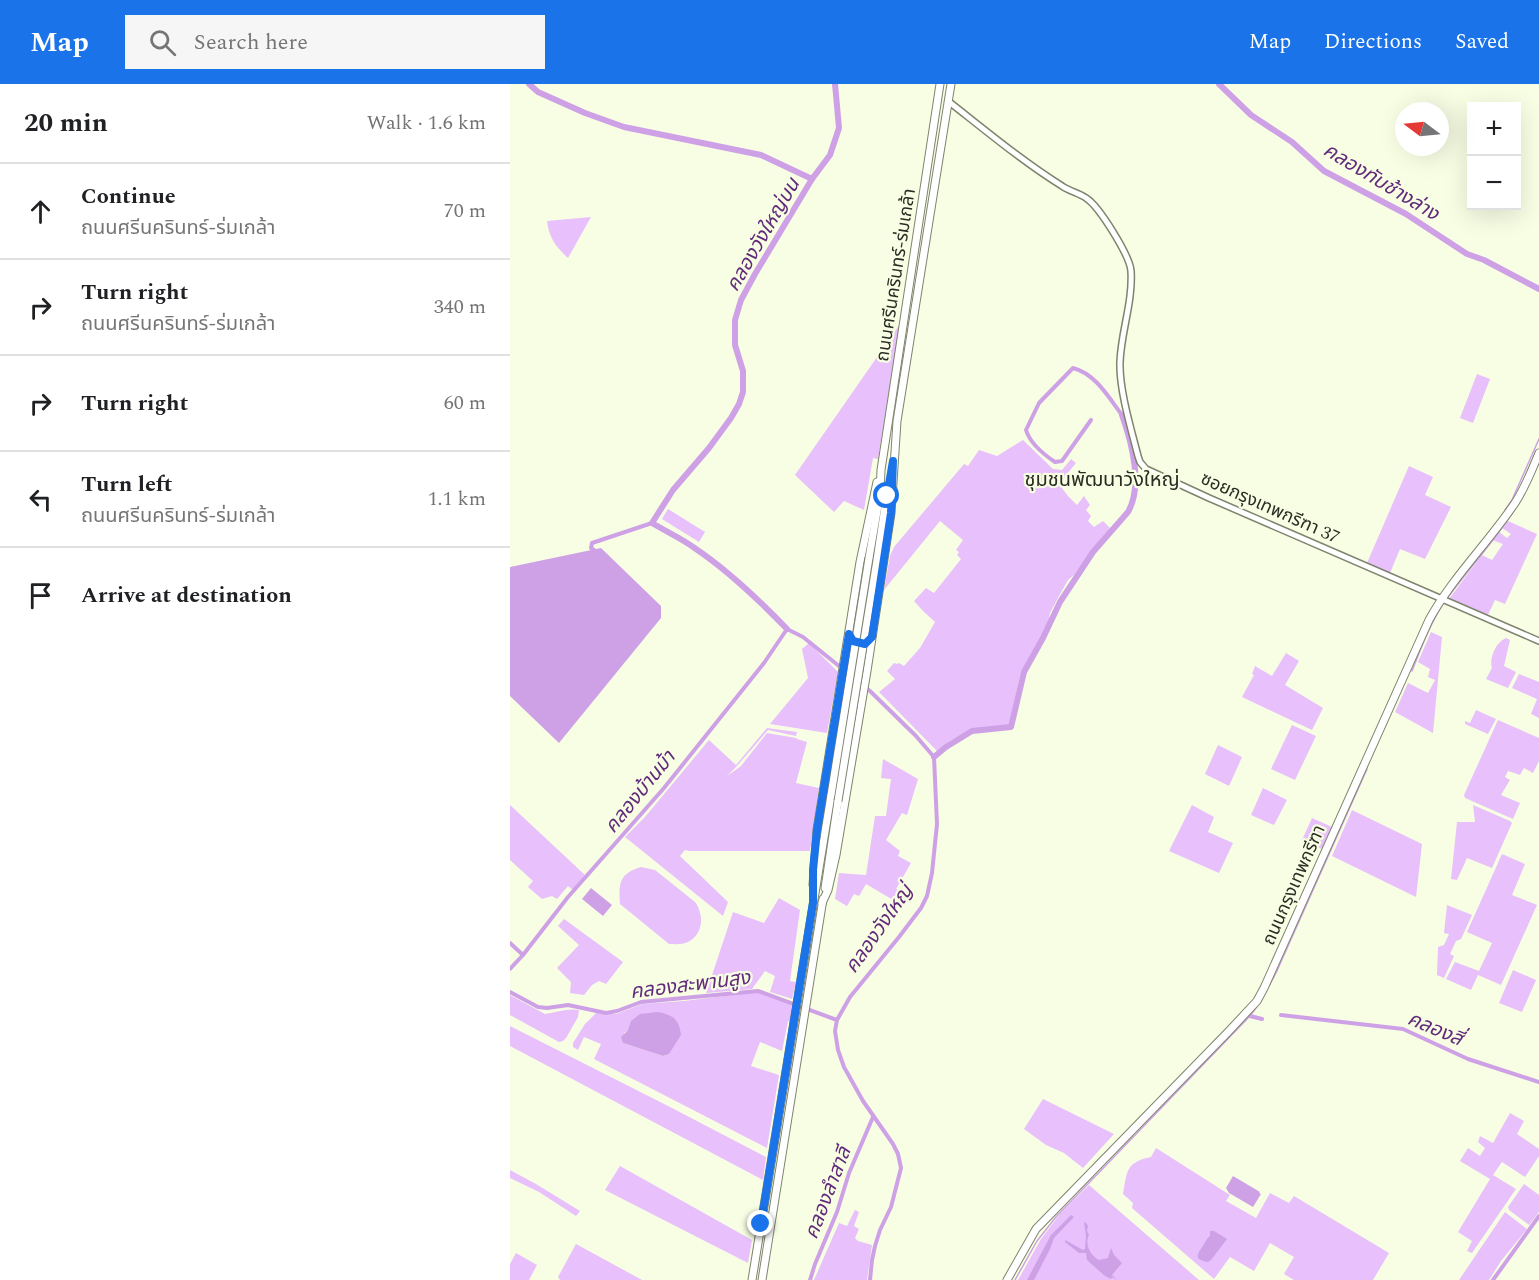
<!DOCTYPE html>
<meta charset="utf-8">
<style>
:root{--surface:#fff;--page:#f6f6f6;--text:#202124;--muted:#757577;--line:#e0e0e0;--accent:#1a73e8}
body{margin:0;font-family:Spectral,"Noto Sans Thai",serif;background:var(--page);color:var(--text)}
.controls{position:absolute;right:18px;top:18px;display:grid;overflow:hidden;border-radius:0px;box-shadow:0 6px 24px #0002}
.controls button{width:54px;height:54px;display:grid;place-items:center;padding:0;border:0;border-bottom:2px solid var(--line);background:var(--surface);color:var(--text);font:30px sans-serif}
.compass{position:absolute;left:885px;top:18px;width:54px;height:54px;border-radius:50%;background:var(--surface);box-shadow:0 6px 24px #0002;rotate:286deg}
.stop{position:absolute;width:18px;height:18px;margin:-14px;border:4px solid #1a73e8;border-radius:50%;background:#fff}
.stop.end{background:#1a73e8;border-color:#fff;box-shadow:0 2px 6px #0008}
.list{margin:0;padding:0;list-style:none}
h2{display:flex;justify-content:space-between;align-items:center;height:78px;margin:0;padding:0 24px;font-size:26px}
h2 small{font-size:20px;font-weight:400;color:var(--muted)}
.list li{display:grid;grid-template-columns:39px 1fr auto;gap:18px;align-items:center;box-sizing:border-box;height:96px;padding:0 24px;border-top:2px solid var(--line)}
.list b{display:block;font-size:22px;white-space:nowrap}
.list p{margin:0;font-size:20px;white-space:nowrap;color:var(--muted)}
.list em{font-size:20px;font-style:normal;color:var(--muted)}
.icon{flex:none;width:33px;height:33px;fill:none;stroke:currentColor;stroke-width:2;stroke-linecap:round;stroke-linejoin:round}
.map{position:relative;flex:none;width:1029px;height:1196px;overflow:hidden}
header{display:flex;align-items:center;gap:36px;box-sizing:border-box;height:84px;padding:0 30px;background:var(--accent);color:#fff}
header strong{font-size:28px}
nav{display:flex;gap:33px;margin-inline-start:auto;font-size:21px}
.search{width:420px;height:54px;background:var(--page);display:flex;align-items:center;gap:15px;box-sizing:border-box;padding:0 21px;border-radius:0px;color:var(--muted);font-size:22px}
main{display:flex}
aside{flex:1;background:var(--surface)}
.map>svg:first-child{display:block}
</style>
<header>
<strong>Map</strong>
<div class="search"><svg class="icon" aria-label="search" viewBox="0 0 24 24"><circle cx="10" cy="10" r="6"/><path d="M15 15l6 6"/></svg>Search here</div>
<nav><a>Map</a><a>Directions</a><a>Saved</a></nav>
</header>
<main>
<aside>
<h2>20 min<small>Walk · 1.6 km</small></h2>
<ul class="list">
<li><svg class="icon" aria-label="ahead" viewBox="0 0 24 24"><path d="M12 20V5M6 11l6-6 6 6"/></svg><div><b>Continue</b><p>ถนนศรีนครินทร์-ร่มเกล้า</p></div><em>70 m</em></li>
<li><svg class="icon" aria-label="right" viewBox="0 0 24 24"><path d="M7 20v-9h11M14 6l5 5-5 5"/></svg><div><b>Turn right</b><p>ถนนศรีนครินทร์-ร่มเกล้า</p></div><em>340 m</em></li>
<li><svg class="icon" aria-label="right" viewBox="0 0 24 24"><path d="M7 20v-9h11M14 6l5 5-5 5"/></svg><div><b>Turn right</b></div><em>60 m</em></li>
<li><svg class="icon" aria-label="left" viewBox="0 0 24 24"><path d="M17 20v-9H6M10 6l-5 5 5 5"/></svg><div><b>Turn left</b><p>ถนนศรีนครินทร์-ร่มเกล้า</p></div><em>1.1 km</em></li>
<li><svg class="icon" aria-label="arrive" viewBox="0 0 24 24"><path d="M6 21V4h12l-3 4 3 4H6"/></svg><div><b>Arrive at destination</b></div></li>
</ul>
</aside>
<div class="map">
<svg width="1029" height="1196" viewBox="0 0 1029 1196">
<rect width="100%" height="100%" fill="#f8fee4"/>
<!-- green -->
<g fill="#e7c0fc" fill-rule="evenodd">
<path d="M 81,133 L 58,174 C 46,163 39,154 37,137 Z"/>
<path d="M 390,240 L 368,375 L 363,374 L 354,426 L 334,417 L 324,428 L 285,391 Z"/>
<path d="M 967,290 L 980,295 L 963,339 L 950,334 Z"/>
<path d="M 513,356 L 543,385 L 552,386 L 561,375 L 566,379 L 549,400 L 558,412 L 567,421 L 574,412 L 580,421 L 576,426 L 581,432 L 578,437 L 584,443 L 593,437 L 600,444 L 564,491 L 558,496 L 549,512 L 540,529 L 538,540 L 510,591 L 499,642 L 460,646 L 440,657 L 427,667 L 369,608 L 385,595 L 377,587 L 384,579 L 387,580 L 389,579 L 394,582 L 410,564 L 425,538 L 413,527 L 404,517 L 416,504 L 424,509 L 451,475 L 447,471 L 449,468 L 446,466 L 453,456 L 430,437 L 374,506 L 380,472 L 384,463 L 454,380 L 458,382 L 469,366 L 487,372 Z"/>
<path d="M 899,382 L 923,393 L 915,411 L 941,423 L 915,475 L 890,465 L 880,489 L 857,479 Z"/>
<path d="M 158,425 L 195,448 L 189,458 L 152,435 Z"/>
<path d="M 998,437 L 1027,450 L 995,520 L 985,516 L 978,531 L 939,515 L 972,471 L 982,476 L 993,460 L 982,456 L 989,448 L 997,454 L 1001,450 L 992,444 Z"/>
<path d="M 921,548 L 932,553 L 923,649 L 885,628 L 898,599 L 918,609 L 925,596 L 918,593 L 920,585 L 908,578 Z"/>
<path d="M 996,554 L 1000,556 L 994,582 L 1006,588 L 998,604 L 976,595 L 982,584 C 979,574 986,558 996,554 Z"/>
<path d="M 299,559 L 328,588 L 317,649 L 260,640 L 298,594 L 292,565 Z"/>
<path d="M 776,569 L 789,577 L 775,601 L 813,624 L 802,646 L 732,613 L 744,591 L 742,590 L 745,582 L 762,592 Z"/>
<path d="M 1009,590 L 1029,598 L 1029,634 L 1021,630 L 1027,615 L 1002,604 Z"/>
<path d="M 966,626 L 986,635 L 978,650 L 955,640 L 955,637 L 960,639 Z"/>
<path d="M 988,636 L 1029,654 L 1029,677 L 1023,689 L 1014,684 L 1010,691 L 998,687 L 995,693 L 1000,696 L 991,711 L 1010,719 L 1003,735 L 955,714 L 954,711 Z"/>
<path d="M 782,641 L 806,652 L 785,696 L 761,685 Z"/>
<path d="M 257,644 L 287,648 L 286,652 L 258,646 L 227,682 L 217,692 L 231,682 L 257,649 L 286,654 L 287,655 L 297,658 L 286,699 L 309,704 L 300,767 L 179,767 L 175,766 L 170,772 L 218,818 L 213,832 L 115,753 L 135,733 L 199,656 L 226,681 Z"/>
<path d="M 708,661 L 732,673 L 719,702 L 695,690 Z"/>
<path d="M 373,675 L 408,695 L 397,731 L 392,729 L 376,756 L 390,767 L 388,772 L 401,779 L 386,805 L 395,810 L 390,820 L 356,800 L 349,812 L 344,810 L 337,822 L 325,815 L 329,789 L 356,791 L 365,732 L 376,732 L 381,695 L 371,694 Z"/>
<path d="M 753,704 L 777,716 L 764,741 L 741,731 Z"/>
<path d="M 0,721 L 75,791 L 63,806 L 58,802 L 47,815 L 42,812 L 32,815 L 18,803 L 23,797 L 0,776 Z"/>
<path d="M 682,721 L 704,733 L 698,748 L 723,759 L 709,789 L 659,767 Z"/>
<path d="M 963,721 L 1000,737 L 1002,739 L 982,784 L 957,774 L 947,796 L 941,795 L 947,738 L 965,738 Z"/>
<path d="M 842,726 L 912,760 L 906,813 L 822,772 Z"/>
<path d="M 802,734 L 822,743 L 812,765 L 792,756 Z"/>
<path d="M 992,770 L 1015,780 L 1002,811 L 1027,821 L 991,901 L 968,891 L 961,906 L 936,895 L 945,878 L 969,887 L 982,859 L 957,848 Z"/>
<path d="M 131,783 L 145,786 L 185,818 C 194,830 194,850 178,858 C 172,861 165,860 159,860 L 110,820 C 109,800 108,790 131,783 Z"/>
<path d="M 269,814 L 290,826 L 280,897 L 286,898 L 282,915 L 260,908 L 265,892 L 255,887 L 242,905 L 196,909 L 223,828 L 254,839 Z"/>
<path d="M 937,821 L 962,831 L 951,855 L 946,857 L 940,870 L 944,872 L 934,894 L 927,891 L 928,863 L 934,861 L 939,850 L 934,849 Z"/>
<path d="M 54,835 L 113,878 L 96,900 L 89,897 L 82,901 L 74,911 L 60,909 L 61,898 L 47,884 L 69,861 L 48,842 Z"/>
<path d="M 1003,886 L 1026,896 L 1012,928 L 989,919 Z"/>
<path d="M 238,909 L 249,909 L 282,920 L 280,937 L 278,937 L 272,967 L 250,958 L 241,982 L 269,991 L 257,1064 L 84,975 L 91,960 L 74,953 L 68,966 L 63,963 L 63,959 L 75,940 L 86,929 L 106,930 L 132,920 L 174,917 ZM 118,946 L 166,957 L 159,970 L 153,972 L 113,959 L 114,949 Z"/>
<path d="M 0,911 L 35,930 C 46,928 58,924 69,926 L 68,933 L 56,954 L 53,957 L 49,958 L 0,931 Z"/>
<path d="M 0,942 L 162,1024 L 256,1073 L 253,1096 L 0,962 Z"/>
<path d="M 533,1015 L 604,1050 L 573,1084 L 554,1069 L 536,1061 L 514,1045 Z"/>
<path d="M 1000,1029 L 1014,1037 L 1007,1050 L 1029,1065 L 1029,1072 L 1015,1093 L 992,1078 L 983,1091 L 1006,1105 L 962,1169 L 957,1167 L 962,1157 L 948,1148 L 980,1095 L 950,1077 L 958,1064 L 970,1072 L 975,1064 L 968,1058 L 970,1052 L 983,1059 Z"/>
<path d="M 646,1064 L 720,1111 L 716,1117 L 746,1134 L 760,1109 L 779,1119 L 784,1112 L 879,1169 L 863,1196 L 784,1196 L 774,1190 L 784,1173 L 760,1159 L 744,1187 L 720,1173 L 704,1195 L 622,1124 L 623,1119 L 613,1110 C 617,1087 616,1078 641,1073 Z"/>
<path d="M 110,1082 L 242,1156 L 238,1179 L 95,1106 Z"/>
<path d="M 0,1086 L 26,1100 L 70,1127 L 66,1132 L 29,1108 L 0,1094 Z"/>
<path d="M 1014,1100 L 1029,1111 L 1029,1128 L 1019,1141 L 999,1126 L 998,1123 Z"/>
<path d="M 579,1101 L 689,1196 L 508,1196 L 531,1155 L 550,1130 Z"/>
<path d="M 345,1126 L 349,1128 L 344,1142 L 349,1145 L 345,1154 L 348,1157 L 362,1161 L 357,1196 L 304,1196 L 329,1139 L 337,1142 Z"/>
<path d="M 995,1128 L 1017,1145 L 991,1177 L 979,1196 L 949,1196 Z"/>
<path d="M 66,1160 L 132,1196 L 50,1196 L 48,1193 Z"/>
<path d="M 6,1169 L 27,1181 L 19,1196 L 0,1196 L 0,1180 Z"/>
</g>
<!-- water -->
<g fill="#cea1e6">
<path d="M 91,464 L 151,522 L 151,534 L 49,659 L 0,612 L 0,483 Z"/>
<path d="M 81,804 L 102,821 L 93,832 L 72,815 Z"/>
<path d="M 148,928 C 163,931 169,935 171,951 L 159,970 L 153,972 L 113,959 L 111,953 L 118,946 L 121,937 L 130,930 Z"/>
<path d="M 723,1092 L 750,1108 L 749,1109 L 751,1110 L 743,1123 L 719,1109 L 716,1104 Z"/>
<path d="M 561,1131 L 564,1133 L 544,1154 L 540,1165 L 524,1196 L 517,1196 L 541,1151 Z"/>
<path d="M 574,1138 L 576,1139 L 578,1142 L 577,1147 L 579,1151 C 574,1160 581,1172 589,1176 L 598,1174 L 601,1164 L 604,1171 L 612,1179 L 602,1191 L 607,1196 L 602,1193 L 601,1195 L 595,1192 L 577,1176 L 576,1169 L 569,1169 L 555,1158 L 555,1156 L 557,1157 L 573,1166 L 575,1165 L 576,1152 Z"/>
<path d="M 700,1147 L 704,1147 L 717,1155 L 701,1176 L 698,1178 C 682,1175 688,1170 694,1160 C 696,1157 697,1154 700,1152 Z"/>
</g>
<g fill="none" stroke-linecap="round" stroke-linejoin="round">
<!-- stream -->
<g stroke="#cea1e6" stroke-width="1.5">
<path d="M 995,426 L 1002,416 L 1029,355"/>
<path d="M 902,587 C 911,564 920,540 933,520 C 965,475 1006,436 1026,384"/>
<path d="M 758,904 L 766,889 L 857,685"/>
<path d="M 505,1196 L 527,1157 L 546,1133 L 740,932 L 748,921"/>
</g>
<!-- canal -->
<g stroke="#cea1e6" stroke-width="4">
<path d="M 581,336 L 552,377 L 545,378 C 533,370 520,359 516,346 L 529,319 L 563,284 C 586,290 599,314 612,331"/>
<path d="M 84,466 L 81,464 L 82,459 L 142,439"/>
<path d="M 0,859 L 13,871"/>
<path d="M 0,885 L 13,871 L 58,813 L 154,704 L 254,579 L 277,545 L 293,553 L 360,607 L 406,652 L 424,673 L 427,740 L 422,789 L 417,812 L 411,824 L 389,853 L 340,913 L 327,936 L 325,947 L 328,966 L 334,983 L 353,1017 L 383,1060 L 388,1070 L 391,1084 L 381,1123 L 370,1146 L 365,1162 L 362,1176 L 360,1196"/>
<path d="M 0,908 L 28,923 L 37,924 L 58,921 L 96,929 L 107,927 L 131,918 L 248,907 L 327,936"/>
<path d="M 771,931 L 893,945 L 958,975 L 1029,998"/>
<path d="M 740,932 L 752,935"/>
<path d="M 300,1196 L 305,1180 L 327,1128 L 339,1089 L 363,1033"/>
<path d="M 983,1196 L 1029,1132"/>
</g>
<!-- river -->
<g stroke="#cea1e6" stroke-width="6">
<path d="M 19,0 L 28,8 L 75,29 L 114,43 L 251,71 L 302,95"/>
<path d="M 709,0 L 741,31 L 782,58 L 814,87 L 896,130 L 957,170 L 974,176 L 1029,205"/>
<path d="M 277,545 C 249,516 220,488 186,465 C 173,455 157,448 142,439 L 163,406 L 199,364 L 221,334 L 229,320 L 233,308 L 233,287 L 225,261 L 225,236 L 231,216 L 245,190 L 302,95 L 320,71 L 329,44 L 325,0"/>
<path d="M 424,673 L 436,663 L 462,647 L 501,643 L 514,588 L 533,554 L 550,518 L 583,468 L 618,428 C 633,402 622,359 612,331"/>
</g>
<!-- minor casing -->
<g stroke="#7e846d" stroke-width="8">
<path id="minor" d="M 438,17 C 475,46 512,77 552,102 C 559,107 569,109 576,114 C 589,122 620,172 621,187 C 623,218 611,248 610,278 C 609,305 621,345 628,372 L 630,378 L 636,385 L 699,414 L 1029,557"/>
</g>
<!-- major casing -->
<g stroke="#7e846d" stroke-width="9">
<g id="major">
<path d="M 359,474 L 370,410 L 371,386 L 430,0"/>
<path d="M 367,476 L 378,403"/>
<path d="M 303,801 L 307,746 L 350,478 L 367,398"/>
<path d="M 315,804 L 328,717"/>
<path d="M 312,819 L 318,806 L 326,771 L 357,587 L 381,429 L 387,337 L 441,0"/>
<path d="M 242,1196 L 321,711"/>
<path d="M 252,1196 L 313,815"/>
<path d="M 497,1196 L 526,1145 L 719,947 L 747,917 L 754,904 L 919,536 C 942,494 978,459 1005,419 C 1015,404 1022,386 1029,369"/>
</g>
</g>
<!-- minor -->
<use href="#minor" stroke="#fff" stroke-width="5"/>
<!-- major -->
<use href="#major" stroke="#fff" stroke-width="7"/>
<!-- major-bridge casing -->
<g stroke="#7e846d" stroke-width="9" stroke-linecap="butt">
<g id="major-bridge">
<path d="M 321,711 L 359,474"/>
<path d="M 328,717 L 367,476"/>
</g>
</g>
<!-- major-bridge -->
<use href="#major-bridge" stroke="#fff" stroke-width="7"/>
</g>
<g fill="none" stroke-linecap="round" stroke-linejoin="round">
<!-- route -->
<path stroke="#1a73e8" stroke-width="8" d="M 251,1140 L 303,819 L 303,786 L 307,746 L 339,550 L 343,557 L 355,560 L 362,553 L 381,429 L 383,377 L 377,412"/>
</g>
<g text-anchor="middle" dominant-baseline="central" stroke-width="4.5" stroke-linejoin="round" paint-order="stroke">
<!-- street labels -->
<g font-size="18" fill="#2b2d24" stroke="#f8fee4">
<text transform="translate(386 191) rotate(-81)">ถนนศรีนครินทร์-ร่มเกล้า</text>
<text transform="translate(760 424) rotate(24)">ซอยกรุงเทพกรีฑา 37</text>
<text transform="translate(784 801) rotate(-66)">ถนนกรุงเทพกรีฑา</text>
</g>
<!-- water labels -->
<g font-size="20" font-style="italic" fill="#612a7a" stroke="#f8fee4">
<text transform="translate(871 98) rotate(31)">คลองทับช้างล่าง</text>
<text transform="translate(253 151) rotate(-60)">คลองวังใหญ่บน</text>
<text transform="translate(130 708) rotate(-51)">คลองบ้านม้า</text>
<text transform="translate(369 845) rotate(-55)">คลองวังใหญ่</text>
<text transform="translate(180 901) rotate(-7)">คลองสะพานสูง</text>
<text transform="translate(925 945) rotate(23)">คลองสี่</text>
<text transform="translate(318 1109) rotate(-69)">คลองลำสาลี</text>
</g>
<!-- neighbourhood labels -->
<g font-size="20" fill="#2b2d24" stroke="#f8fee4">
<text x="592" y="396">ชุมชนพัฒนาวังใหญ่</text>
</g>
</g>
</svg>
<div class="controls">
<button>+</button>
<button>−</button>
</div>
<svg class="compass" viewBox="-18 -18 36 36"><path d="M0-13l5 13h-10z" fill="#e53935"/><path d="M0 13l5-13h-10z" fill="#757577"/></svg>
<div class="stop" style="left:377px;top:412px"></div>
<div class="stop end" style="left:251px;top:1140px"></div>
</div>
</main>
